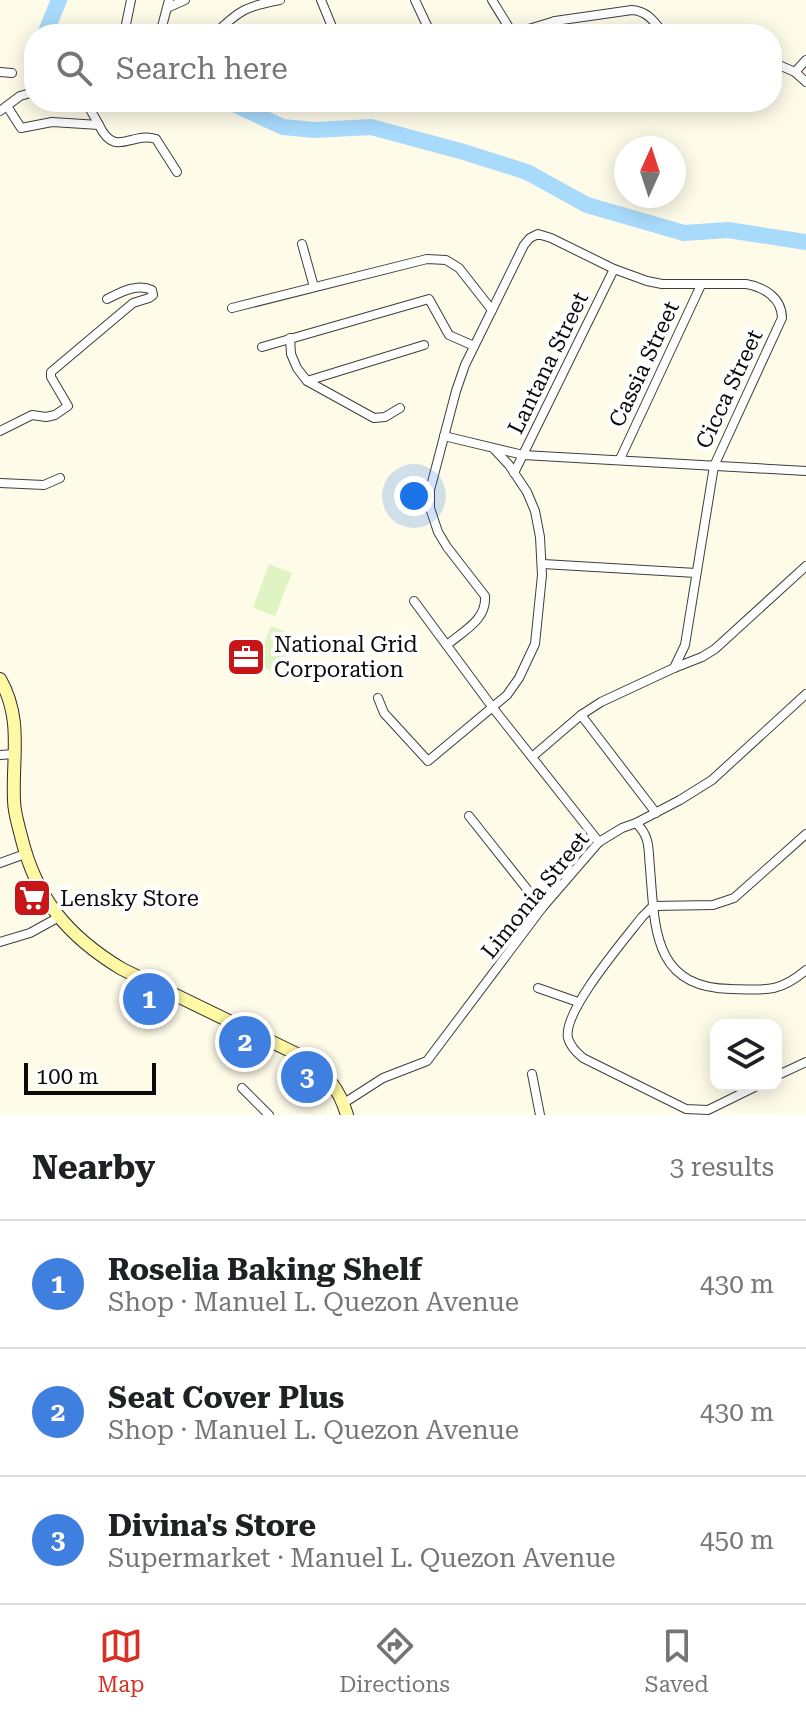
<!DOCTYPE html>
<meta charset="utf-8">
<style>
:root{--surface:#fff;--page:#f6f6f6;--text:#202124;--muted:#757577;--line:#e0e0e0;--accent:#d93025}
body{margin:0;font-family:"Roboto Serif",serif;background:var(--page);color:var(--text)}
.controls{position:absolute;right:24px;bottom:24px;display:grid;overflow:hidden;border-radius:16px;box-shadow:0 4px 20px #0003}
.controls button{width:72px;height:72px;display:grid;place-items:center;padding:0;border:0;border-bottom:2px solid var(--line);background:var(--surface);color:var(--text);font:40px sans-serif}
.compass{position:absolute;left:614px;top:136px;width:72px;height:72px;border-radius:50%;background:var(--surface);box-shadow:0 4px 20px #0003;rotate:3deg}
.scale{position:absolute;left:24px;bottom:20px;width:132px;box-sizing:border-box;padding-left:8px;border:4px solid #0b0b0b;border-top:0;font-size:22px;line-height:28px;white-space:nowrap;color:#0b0b0b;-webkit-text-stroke:6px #fff;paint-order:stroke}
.you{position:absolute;left:414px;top:496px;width:28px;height:28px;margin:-20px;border:6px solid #fff;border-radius:50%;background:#1a73e8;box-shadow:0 0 0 12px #1a73e833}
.badge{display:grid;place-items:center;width:52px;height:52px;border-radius:50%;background:var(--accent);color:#fff;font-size:26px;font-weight:700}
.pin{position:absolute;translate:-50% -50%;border:4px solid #fff;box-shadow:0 2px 8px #0006}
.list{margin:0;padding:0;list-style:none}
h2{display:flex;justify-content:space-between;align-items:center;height:104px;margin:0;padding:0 32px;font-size:34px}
h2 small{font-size:26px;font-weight:400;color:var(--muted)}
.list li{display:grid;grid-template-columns:52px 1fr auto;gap:24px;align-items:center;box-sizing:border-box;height:128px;padding:0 32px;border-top:2px solid var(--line)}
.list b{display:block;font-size:30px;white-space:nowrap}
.list p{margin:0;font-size:26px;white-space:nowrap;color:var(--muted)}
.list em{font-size:26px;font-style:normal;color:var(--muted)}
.icon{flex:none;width:44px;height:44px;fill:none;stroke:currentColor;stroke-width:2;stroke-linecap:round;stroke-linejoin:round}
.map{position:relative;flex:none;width:806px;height:1115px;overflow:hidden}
.search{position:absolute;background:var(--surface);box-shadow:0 4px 20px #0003;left:24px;right:24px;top:24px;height:88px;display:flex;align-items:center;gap:20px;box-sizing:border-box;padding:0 28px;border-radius:32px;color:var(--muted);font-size:30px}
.sheet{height:488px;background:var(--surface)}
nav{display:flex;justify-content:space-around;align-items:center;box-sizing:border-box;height:112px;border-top:2px solid var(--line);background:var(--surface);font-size:22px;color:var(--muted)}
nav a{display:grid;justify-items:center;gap:4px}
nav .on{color:var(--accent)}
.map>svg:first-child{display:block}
</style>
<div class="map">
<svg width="806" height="1115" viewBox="0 0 806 1115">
<rect width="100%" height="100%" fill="#fffbe9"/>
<!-- pitch -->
<g fill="#e0f3c2">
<path d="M 269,564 L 292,573 L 275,616 L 253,608 Z"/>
<path d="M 271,626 L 294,635 L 279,674 L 256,665 Z"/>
</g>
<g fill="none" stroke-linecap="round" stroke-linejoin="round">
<!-- river -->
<g stroke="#a8dafc" stroke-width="16">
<path d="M 45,34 L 59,0"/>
<path d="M 229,102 L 283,127 L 315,130 L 371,127 L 464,152 L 527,172 L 587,205 L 684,233 L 728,230 L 806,242"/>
</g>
<!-- street casing -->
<g stroke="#3e3e3e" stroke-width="10">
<g id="street">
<path d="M 321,0 L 335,34"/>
<path d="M 415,0 L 431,34"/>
<path d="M 492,0 L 513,34"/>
<path d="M 167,8 L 185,0"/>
<path d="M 555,21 L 557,34"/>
<path d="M 124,34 L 131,0"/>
<path d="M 160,34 L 169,0"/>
<path d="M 215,34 C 239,10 247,6 280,0"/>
<path d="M 512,34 L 555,21 L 632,10 C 648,11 655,23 664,34"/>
<path d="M 772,62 L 795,72 L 806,82"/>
<path d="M 0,72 L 12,73"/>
<path d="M 795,72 L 806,60"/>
<path d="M 86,102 L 99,125"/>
<path d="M 7,106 L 21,128 L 52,122 L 99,125 C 115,159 131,131 156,139 L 177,172"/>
<path d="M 0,111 L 20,96 L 34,92"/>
<path d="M 302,244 L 314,287"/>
<path d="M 232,308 L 427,259 L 446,260 L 459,268 L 492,310"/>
<path d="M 290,338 L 291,354 L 297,368 L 307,381 L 374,418 L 385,417 L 400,408"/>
<path d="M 262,347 L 429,299 L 449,335 L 474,346"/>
<path d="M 307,381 L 424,345"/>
<path d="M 0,431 L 32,415 L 46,417 L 55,415 L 68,406 L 51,377 L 51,372 L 133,303 L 149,298 L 153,295 L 152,290 C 137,283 121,292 107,299"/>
<path d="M 444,436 L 523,455 L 806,471"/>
<path d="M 620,459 L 701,285"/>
<path d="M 514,473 L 614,269"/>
<path d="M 0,483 L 44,485 L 60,478"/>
<path d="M 543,564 L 696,573"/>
<path d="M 414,601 L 493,708 L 599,842"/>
<path d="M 447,645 C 463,631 487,620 485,596 L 447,547 L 438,532 L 430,508 L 430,490 L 456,391 L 465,365 L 524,245 L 530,238 L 538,234 L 551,238 L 614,269 L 647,281 L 662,284 L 746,284 C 764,287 782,298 782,318 L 714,466 L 685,645 L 674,668"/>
<path d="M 378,698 L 384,713 L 428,761 L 507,695 L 519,678 L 535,644 L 542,575 L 540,537 L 535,511 L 527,492 L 509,465 L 495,450"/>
<path d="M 581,715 L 656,813"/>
<path d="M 0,755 L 15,754"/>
<path d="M 532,757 L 581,715 L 601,702 L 674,668 L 702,657 L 715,649 L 806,566"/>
<path d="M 469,816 L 542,908"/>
<path d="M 636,823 C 651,837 648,850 650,868 C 655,929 653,988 731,989 C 765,990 779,993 806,970"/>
<path d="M 0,863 L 25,854"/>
<path d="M 0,942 L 30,933 L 59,917"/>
<path d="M 538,988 L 578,1002"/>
<path d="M 532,1074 L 540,1115"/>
<path d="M 776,1076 L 806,1062"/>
<path d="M 759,1085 L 708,1110 L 686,1109 L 583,1058 C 577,1053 570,1046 568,1038 C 562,1012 625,939 642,917 L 653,906 L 713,905 L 734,898 L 806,834"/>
<path d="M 242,1088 L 269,1115"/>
<path d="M 344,1103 L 383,1078 L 427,1061 L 542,908 L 599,842 L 622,828 L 636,823 L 680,800 L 712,780 L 806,694"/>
</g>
</g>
<!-- secondary casing -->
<g stroke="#2d2d2d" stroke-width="14">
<path id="secondary" d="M 0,679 C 23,719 12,757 14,800 C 14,812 18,824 21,836 C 36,898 67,936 122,969 L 305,1058 C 327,1075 339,1088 347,1115"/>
</g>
<!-- street -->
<use href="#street" stroke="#fff" stroke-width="8"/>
<!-- secondary -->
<use href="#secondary" stroke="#fff8a4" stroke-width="12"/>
</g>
<!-- icons -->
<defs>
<g id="office-square" transform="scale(2)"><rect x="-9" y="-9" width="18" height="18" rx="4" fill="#c81618" stroke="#fff"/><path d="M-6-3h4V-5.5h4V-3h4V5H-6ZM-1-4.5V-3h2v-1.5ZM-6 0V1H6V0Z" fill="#fff"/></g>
<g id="supermarket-square" transform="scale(2)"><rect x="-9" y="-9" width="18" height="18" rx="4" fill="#c81618" stroke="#fff"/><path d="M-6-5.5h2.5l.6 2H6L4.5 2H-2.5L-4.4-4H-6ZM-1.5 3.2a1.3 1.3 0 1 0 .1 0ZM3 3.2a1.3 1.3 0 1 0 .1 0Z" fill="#fff"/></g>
</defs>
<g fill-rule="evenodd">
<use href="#office-square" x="246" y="657"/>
<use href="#supermarket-square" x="32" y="898"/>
</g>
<g text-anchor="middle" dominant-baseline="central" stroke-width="8" stroke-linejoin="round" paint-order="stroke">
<!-- street labels -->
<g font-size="22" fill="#0b0b0b" stroke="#fff">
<text transform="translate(548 363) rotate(-64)">Lantana Street</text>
<text transform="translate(644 364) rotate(-65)">Cassia Street</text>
<text transform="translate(729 389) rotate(-65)">Cicca Street</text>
<text transform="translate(535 895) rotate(-51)">Limonia Street</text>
</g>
<!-- poi labels -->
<g font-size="22" fill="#0b0b0b" stroke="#fff" text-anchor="start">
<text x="274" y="644">National Grid<tspan x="274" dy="25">Corporation</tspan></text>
<text x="60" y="898">Lensky Store</text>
</g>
</g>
</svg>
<div class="controls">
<button><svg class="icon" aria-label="layers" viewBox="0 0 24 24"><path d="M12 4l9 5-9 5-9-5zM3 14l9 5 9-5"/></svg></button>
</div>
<svg class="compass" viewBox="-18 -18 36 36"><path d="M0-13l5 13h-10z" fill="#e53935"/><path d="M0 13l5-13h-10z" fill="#757577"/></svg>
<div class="scale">100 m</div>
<div class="you"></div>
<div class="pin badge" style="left:149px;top:999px;background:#3f7fe0">1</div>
<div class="pin badge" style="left:245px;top:1042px;background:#3f7fe0">2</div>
<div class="pin badge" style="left:307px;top:1077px;background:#3f7fe0">3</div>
<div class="search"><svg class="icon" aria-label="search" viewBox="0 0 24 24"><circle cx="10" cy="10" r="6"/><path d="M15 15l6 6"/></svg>Search here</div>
</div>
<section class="sheet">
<h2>Nearby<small>3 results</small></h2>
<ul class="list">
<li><span class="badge" style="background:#3f7fe0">1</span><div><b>Roselia Baking Shelf</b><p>Shop · Manuel L. Quezon Avenue</p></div><em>430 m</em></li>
<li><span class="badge" style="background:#3f7fe0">2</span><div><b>Seat Cover Plus</b><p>Shop · Manuel L. Quezon Avenue</p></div><em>430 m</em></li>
<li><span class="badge" style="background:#3f7fe0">3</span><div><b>Divina's Store</b><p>Supermarket · Manuel L. Quezon Avenue</p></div><em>450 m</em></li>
</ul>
</section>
<nav>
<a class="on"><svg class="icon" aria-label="map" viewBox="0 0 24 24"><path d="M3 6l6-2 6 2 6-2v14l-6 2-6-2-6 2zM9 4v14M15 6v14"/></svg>Map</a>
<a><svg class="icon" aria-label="directions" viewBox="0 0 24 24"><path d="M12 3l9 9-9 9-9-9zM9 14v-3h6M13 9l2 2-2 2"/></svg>Directions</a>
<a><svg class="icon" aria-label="saved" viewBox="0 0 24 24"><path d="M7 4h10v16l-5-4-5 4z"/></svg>Saved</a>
</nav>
